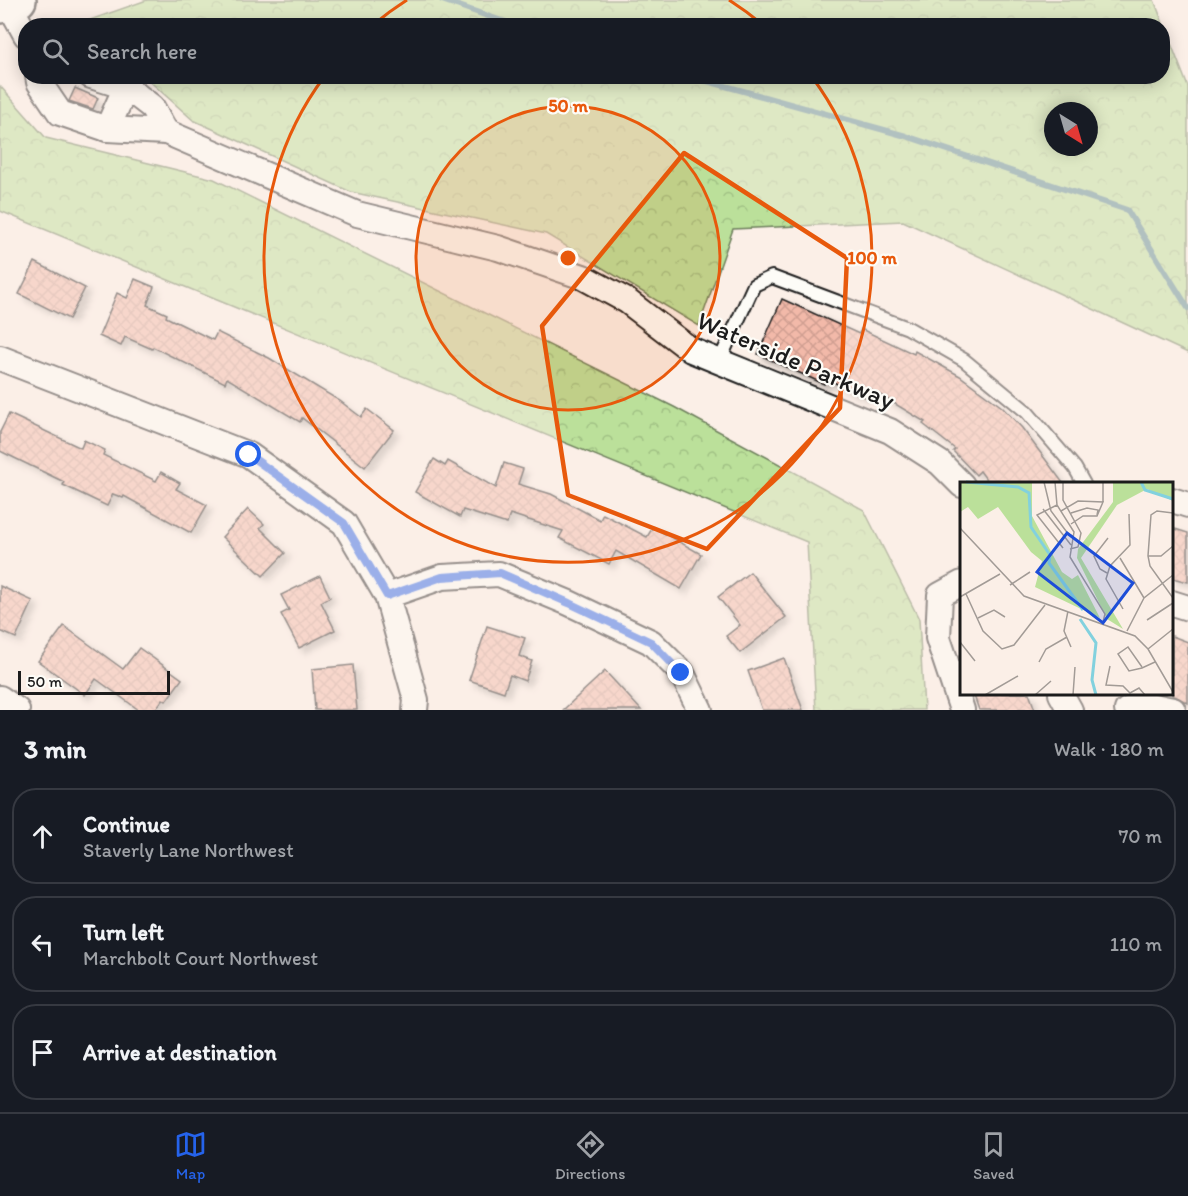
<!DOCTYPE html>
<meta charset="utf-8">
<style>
:root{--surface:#171b24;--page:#242831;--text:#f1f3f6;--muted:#9ea1a6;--line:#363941;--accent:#2563eb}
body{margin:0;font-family:Itim,sans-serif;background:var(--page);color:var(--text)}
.compass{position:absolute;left:1044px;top:102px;width:54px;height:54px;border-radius:50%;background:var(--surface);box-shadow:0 3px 15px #0003;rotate:143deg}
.scale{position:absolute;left:18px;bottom:15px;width:152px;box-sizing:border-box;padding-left:6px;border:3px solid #1c1c1c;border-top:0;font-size:16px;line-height:21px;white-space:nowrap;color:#1c1c1c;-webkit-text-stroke:4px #fdfcf7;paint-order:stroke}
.stop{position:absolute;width:18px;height:18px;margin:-14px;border:4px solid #2563eb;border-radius:50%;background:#fff}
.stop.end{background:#2563eb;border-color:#fff;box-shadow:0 2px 6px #0008}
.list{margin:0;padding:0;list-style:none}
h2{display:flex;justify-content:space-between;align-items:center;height:78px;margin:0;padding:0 24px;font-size:26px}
h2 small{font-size:20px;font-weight:400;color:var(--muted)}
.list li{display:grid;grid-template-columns:39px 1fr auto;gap:18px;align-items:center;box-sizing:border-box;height:96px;margin:0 12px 12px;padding:0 12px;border:2px solid var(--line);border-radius:24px}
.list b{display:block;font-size:22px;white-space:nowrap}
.list p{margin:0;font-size:20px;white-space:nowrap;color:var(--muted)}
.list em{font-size:20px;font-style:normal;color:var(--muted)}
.icon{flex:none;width:33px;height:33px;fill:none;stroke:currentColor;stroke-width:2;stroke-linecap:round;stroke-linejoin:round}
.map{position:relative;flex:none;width:1188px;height:710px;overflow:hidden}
.search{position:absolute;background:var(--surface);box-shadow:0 3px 15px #0003;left:18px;right:18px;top:18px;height:66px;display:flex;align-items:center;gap:15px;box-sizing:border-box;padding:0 21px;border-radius:24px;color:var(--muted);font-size:22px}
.sheet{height:402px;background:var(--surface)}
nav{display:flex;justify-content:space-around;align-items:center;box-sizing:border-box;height:84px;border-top:2px solid var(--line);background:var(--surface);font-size:16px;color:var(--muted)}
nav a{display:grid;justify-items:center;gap:3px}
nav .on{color:var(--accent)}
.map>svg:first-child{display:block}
</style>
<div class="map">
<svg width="1188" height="710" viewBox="0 0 1188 710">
<defs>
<pattern id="forest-crowns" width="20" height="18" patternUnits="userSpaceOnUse" patternTransform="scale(1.5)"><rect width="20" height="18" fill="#bbe09a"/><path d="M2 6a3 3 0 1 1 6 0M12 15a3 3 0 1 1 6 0" fill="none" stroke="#a0c084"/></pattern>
<pattern id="building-cross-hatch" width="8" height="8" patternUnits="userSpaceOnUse" patternTransform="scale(1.5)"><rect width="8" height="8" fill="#f2b9a9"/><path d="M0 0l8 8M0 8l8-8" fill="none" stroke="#cf9e91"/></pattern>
<filter id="shadow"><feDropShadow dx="5" dy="5" stdDeviation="3" flood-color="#0004"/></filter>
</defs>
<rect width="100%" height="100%" fill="#fbefe7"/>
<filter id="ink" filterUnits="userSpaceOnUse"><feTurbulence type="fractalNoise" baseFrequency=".0167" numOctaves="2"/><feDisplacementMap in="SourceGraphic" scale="12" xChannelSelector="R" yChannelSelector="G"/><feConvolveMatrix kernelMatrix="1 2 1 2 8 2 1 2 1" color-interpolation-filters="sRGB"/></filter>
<g filter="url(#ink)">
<!-- forest -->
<g fill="url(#forest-crowns)" stroke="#6c7e5b" stroke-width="1.5" fill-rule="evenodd">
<path d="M 147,0 L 1154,0 L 1188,87 L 1188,353 L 903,221 L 733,229 L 699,326 L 546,234 L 351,192 L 193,120 L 145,77 L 1162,76 L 1162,26 L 87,26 L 84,22 ZM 1053,111 L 1089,111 L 1089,147 L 1053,147 Z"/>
<path d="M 0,86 L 46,138 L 214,179 L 674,407 L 864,510 L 919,619 L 924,710 L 816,710 L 807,542 L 0,211 Z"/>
</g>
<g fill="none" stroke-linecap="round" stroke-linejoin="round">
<!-- stream -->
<g stroke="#598990" stroke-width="6">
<path d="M 442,0 L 516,26"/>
<path d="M 689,76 L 906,136 L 1127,210 L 1188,308"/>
</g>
</g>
<!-- building -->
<g fill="url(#building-cross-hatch)" stroke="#1c1c1c" stroke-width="1.5" filter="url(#shadow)">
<path d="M 75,88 L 98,98 L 93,109 L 69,101 Z"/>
<path d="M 35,262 L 85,288 L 69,319 L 19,294 Z"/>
<path d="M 135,279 L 154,287 L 147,305 L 167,314 L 166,317 L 213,340 L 217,332 L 269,358 L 340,401 L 361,417 L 367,409 L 394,430 L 365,467 L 302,418 L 300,422 L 227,378 L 225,383 L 153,347 L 152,349 L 125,337 L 121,346 L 99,336 L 117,293 L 127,298 Z"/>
<path d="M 782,299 L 859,334 L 861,329 L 914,354 L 915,351 L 960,376 L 1002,407 L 1022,428 L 1063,483 L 989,483 L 980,471 L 976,475 L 953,451 L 955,449 L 923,424 L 925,422 L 869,388 L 865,397 L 827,379 L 824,384 L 758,354 Z"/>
<path d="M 9,414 L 81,448 L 84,440 L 105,450 L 103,455 L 156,481 L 161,472 L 180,483 L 176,489 L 207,505 L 191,533 L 124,496 L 123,498 L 113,494 L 107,506 L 63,485 L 64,482 L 0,451 L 0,432 Z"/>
<path d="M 434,459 L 445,466 L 448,461 L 496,488 L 504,463 L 523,469 L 518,484 L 551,494 L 600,520 L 603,514 L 647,537 L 653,527 L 701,554 L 681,589 L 616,551 L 609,564 L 559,538 L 563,531 L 510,514 L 507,524 L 463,510 L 460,517 L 415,492 Z"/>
<path d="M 248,509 L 264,524 L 260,528 L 285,553 L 263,576 L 222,537 Z"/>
<path d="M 1172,528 L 1188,533 L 1188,582 L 1172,578 Z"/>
<path d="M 750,572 L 786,617 L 740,653 L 726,636 L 740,625 L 718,597 Z"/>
<path d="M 320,576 L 330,597 L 321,602 L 335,630 L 299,648 L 281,614 L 289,610 L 281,595 Z"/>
<path d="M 0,586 L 33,601 L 16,638 L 0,631 Z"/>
<path d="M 64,626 L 123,669 L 139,648 L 182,679 L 166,701 L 163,699 L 155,710 L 139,710 L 96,679 L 85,695 L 38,661 Z"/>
<path d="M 487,626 L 525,638 L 519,656 L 532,661 L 525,681 L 510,675 L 504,692 L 469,680 Z"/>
<path d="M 1172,636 L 1188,642 L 1188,703 L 1172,695 Z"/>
<path d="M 784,658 L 803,710 L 762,710 L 748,671 Z"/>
<path d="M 353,665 L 357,710 L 315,710 L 312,669 Z"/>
<path d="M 605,671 L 641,710 L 563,710 Z"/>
<path d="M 973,693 L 1029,693 L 1035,710 L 979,710 Z"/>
</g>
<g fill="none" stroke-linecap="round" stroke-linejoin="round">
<!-- lane casing -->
<g stroke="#1c1c1c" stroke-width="16">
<path id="lane" d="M 719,362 L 754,285 L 772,277 L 908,328 L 964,360 L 1027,412 L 1075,468 L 1084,484"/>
</g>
<!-- street casing -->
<g stroke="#1c1c1c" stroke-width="28">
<g id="street">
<path d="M 9,4 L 26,35"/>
<path d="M 38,76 L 39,82 L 60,113 L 107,129 L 166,132 L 357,214 L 498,248 L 583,277 L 627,301 L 691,350 L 890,431 L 940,463 L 962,485"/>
<path d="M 91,76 L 126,87 L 152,107 L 166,132"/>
<path d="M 107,129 L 126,87"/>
<path d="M 0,358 L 249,455 L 344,523 L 387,596 L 416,700 L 415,710"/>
<path d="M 1172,500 L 1188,505"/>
<path d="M 962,583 L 940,595 L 938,638 L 962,710"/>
<path d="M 387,596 L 442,577 L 499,574 L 569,603 L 651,642 L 682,673 L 700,710"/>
<path d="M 1172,603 L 1188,608"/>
<path d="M 1061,694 L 1070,710"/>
<path d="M 0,698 L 17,710"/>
<path d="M 1127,710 L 1139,703 L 1173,710"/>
</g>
</g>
<!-- secondary casing -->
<g stroke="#1c1c1c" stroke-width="38">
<path id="secondary" d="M 0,6 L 19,0"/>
</g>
<!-- lane -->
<use href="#lane" stroke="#fdfcf7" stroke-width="12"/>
<!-- street -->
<use href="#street" stroke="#fdfcf7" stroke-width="24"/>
<!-- secondary -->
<use href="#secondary" stroke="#fdfcf7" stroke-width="33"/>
</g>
</g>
<g fill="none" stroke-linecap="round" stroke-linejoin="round" filter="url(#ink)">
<!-- route -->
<path stroke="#2563eb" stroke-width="8" d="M 249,455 L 344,523 L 387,596 L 442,577 L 500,573 L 569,603 L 651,642 L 681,673"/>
</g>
<!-- marked area -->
<path d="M0 0H1188V710H0ZM 684,153 L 847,258 L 840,408 L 707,549 L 568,495 L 542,326 Z" fill="#fbefe7" fill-opacity=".55" fill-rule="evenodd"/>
<path fill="none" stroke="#e8590c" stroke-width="4.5" stroke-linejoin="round" d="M 684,153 L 847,258 L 840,408 L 707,549 L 568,495 L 542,326 Z"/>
<!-- distance rings -->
<circle cx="568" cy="258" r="152" fill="#e8590c" fill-opacity=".12"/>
<g fill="none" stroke="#e8590c" stroke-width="3">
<circle cx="568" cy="258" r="152"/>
<path d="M373 25A304 304 0 0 1 407 0M729 0A304 304 0 0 1 763 25M812 77A304 304 0 1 1 324 77"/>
</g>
<g text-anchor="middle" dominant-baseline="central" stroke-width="4.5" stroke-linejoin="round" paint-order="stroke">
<!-- street labels -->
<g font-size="26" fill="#1c1c1c" stroke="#fdfcf7">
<text transform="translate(796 360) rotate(23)">Waterside Parkway</text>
</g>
</g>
<!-- overview -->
<g transform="translate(960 482)">
<rect width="213" height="213" fill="#fbefe7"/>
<path d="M 0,0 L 72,0 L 72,34 L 102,90 L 112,97 L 118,93 L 140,136 L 75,105 L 82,79 L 71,70 L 38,25 L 18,37 L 8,25 L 0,30 ZM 153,0 L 213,0 L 213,19 L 187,7 L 157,23 L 121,76 L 163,147 L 147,137 L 117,76 L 118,67 L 153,20 Z" fill="#bbe09a"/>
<path fill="none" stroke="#82d1de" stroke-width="3" d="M 6,0 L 58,5 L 69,11 L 71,45 L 90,73 L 89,81 L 123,128M 181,0 L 185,8 L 213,17M 120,137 L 136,161 L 132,198 L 136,213"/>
<path fill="none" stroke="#a29b96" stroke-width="1.5" d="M 84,0 L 91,29 L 109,53 L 114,54M 95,0 L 97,23 L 114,50 L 110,75 L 145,132 L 143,140M 103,0 L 103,18 L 121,51 L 118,65 L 110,67M 143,20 L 143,0M 97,23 L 77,33 L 103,66M 83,27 L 111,63M 101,29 L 118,19 L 143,20 L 137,34 L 123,34 L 111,42M 111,31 L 127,26 L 138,28 L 137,33M 213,31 L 197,29 L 191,33 L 188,74 L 190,84 L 213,116M 0,46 L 64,114 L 175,154 L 188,167 L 213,210M 188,74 L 201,74 L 213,64M 160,76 L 184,116M 147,91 L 140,87 L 134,74 L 148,56M 50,103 L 70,90M 6,112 L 23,149 L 42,167 L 54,163 L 85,123M 0,115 L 40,92M 163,127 L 146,97 L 150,84 L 170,63 L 169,32M 108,129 L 104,149 L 111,165M 18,136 L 34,128 L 45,135M 187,138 L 213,121M 167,149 L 184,116 L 213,93M 0,160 L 15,179M 188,167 L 213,147M 79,180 L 86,167 L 107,155M 150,184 L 146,203 L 163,204 L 170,211 L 179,206 L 185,213M 182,185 L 168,165 L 158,172 L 169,189 L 182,186 L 195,180M 25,213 L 58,194M 75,213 L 91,199M 113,213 L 115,185"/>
<path fill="#1d4ed8" fill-opacity="0.15" stroke="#1d4ed8" stroke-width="3" d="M 107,51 L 173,101 L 143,141 L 77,90 Z"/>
<rect width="213" height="213" fill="none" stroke="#1c1c1c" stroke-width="3"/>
</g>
<circle cx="568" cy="258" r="9" fill="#e8590c" stroke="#fdfcf7" stroke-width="3"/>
<g font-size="18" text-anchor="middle" font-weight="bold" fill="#e8590c" stroke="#fdfcf7" stroke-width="4.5" stroke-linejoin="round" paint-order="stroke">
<text x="568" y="112">50 m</text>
<text x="872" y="264">100 m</text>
</g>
</svg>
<svg class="compass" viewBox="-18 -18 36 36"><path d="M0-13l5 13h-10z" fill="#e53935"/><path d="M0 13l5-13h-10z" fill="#9ea1a6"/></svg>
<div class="scale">50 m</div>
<div class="stop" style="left:249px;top:455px"></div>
<div class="stop end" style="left:681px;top:673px"></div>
<div class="search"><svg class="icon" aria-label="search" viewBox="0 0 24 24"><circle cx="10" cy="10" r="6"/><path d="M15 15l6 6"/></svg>Search here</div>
</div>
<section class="sheet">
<h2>3 min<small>Walk · 180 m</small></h2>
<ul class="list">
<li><svg class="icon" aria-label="ahead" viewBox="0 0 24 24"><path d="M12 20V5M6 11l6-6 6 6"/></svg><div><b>Continue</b><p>Staverly Lane Northwest</p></div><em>70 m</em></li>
<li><svg class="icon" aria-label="left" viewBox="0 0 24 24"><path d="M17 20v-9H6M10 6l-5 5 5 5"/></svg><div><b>Turn left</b><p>Marchbolt Court Northwest</p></div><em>110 m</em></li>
<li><svg class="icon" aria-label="arrive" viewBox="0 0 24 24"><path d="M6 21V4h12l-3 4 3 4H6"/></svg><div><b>Arrive at destination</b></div></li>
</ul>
</section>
<nav>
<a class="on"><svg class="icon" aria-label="map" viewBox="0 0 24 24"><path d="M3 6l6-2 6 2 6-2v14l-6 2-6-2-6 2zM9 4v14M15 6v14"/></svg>Map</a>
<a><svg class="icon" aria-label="directions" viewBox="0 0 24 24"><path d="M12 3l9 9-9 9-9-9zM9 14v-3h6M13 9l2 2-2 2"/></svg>Directions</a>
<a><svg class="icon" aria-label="saved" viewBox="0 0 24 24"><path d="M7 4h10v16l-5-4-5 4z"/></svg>Saved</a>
</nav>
